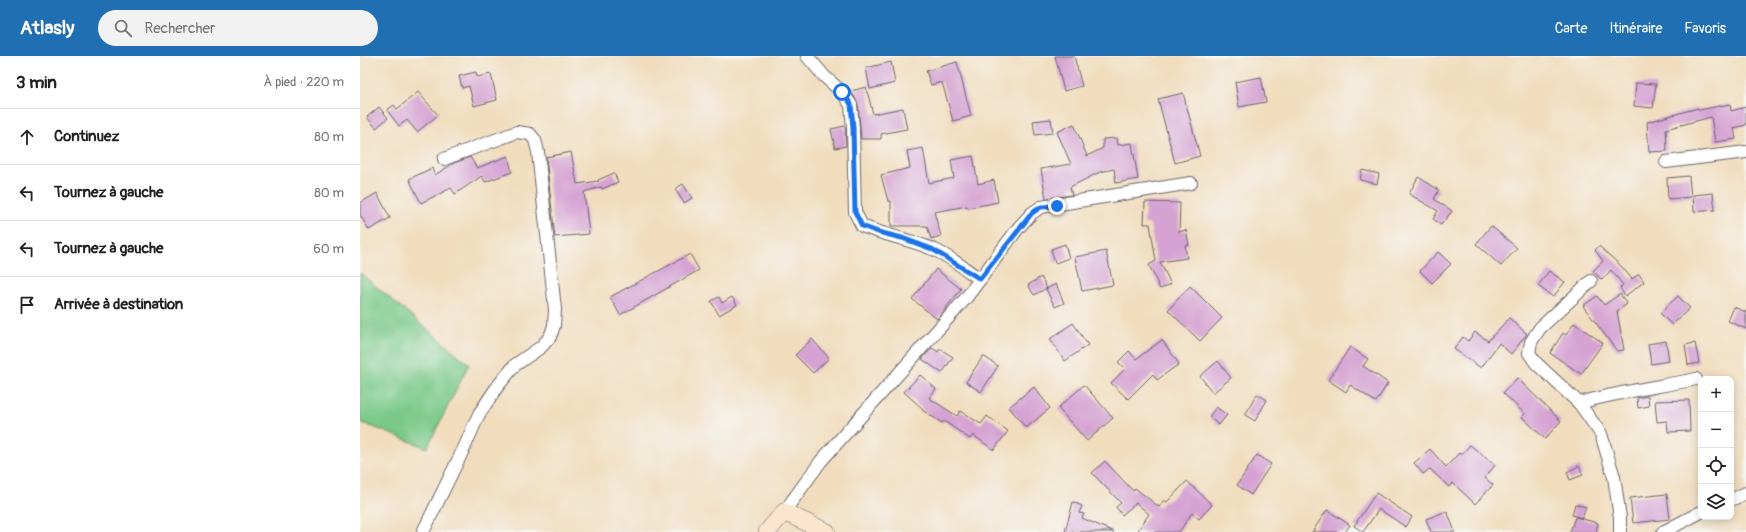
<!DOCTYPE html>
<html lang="fr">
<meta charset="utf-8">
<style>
:root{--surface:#fff;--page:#f2f2f2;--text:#222;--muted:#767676;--line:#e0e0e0;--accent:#1f6fb2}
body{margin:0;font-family:Pangolin,sans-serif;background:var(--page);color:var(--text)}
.controls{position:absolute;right:12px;bottom:12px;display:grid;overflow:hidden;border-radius:8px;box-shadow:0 2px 10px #0003}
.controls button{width:36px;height:36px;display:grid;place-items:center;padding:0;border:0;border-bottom:1px solid var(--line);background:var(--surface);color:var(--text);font:20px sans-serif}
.stop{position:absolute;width:12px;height:12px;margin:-9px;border:3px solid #1a73e8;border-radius:50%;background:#fff}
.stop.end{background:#1a73e8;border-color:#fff;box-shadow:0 1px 4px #0008}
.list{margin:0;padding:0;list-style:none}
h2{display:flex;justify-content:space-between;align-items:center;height:52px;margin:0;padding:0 16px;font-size:17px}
h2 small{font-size:13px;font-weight:400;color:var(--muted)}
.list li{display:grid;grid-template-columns:26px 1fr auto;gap:12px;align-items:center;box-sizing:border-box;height:56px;padding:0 16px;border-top:1px solid var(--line)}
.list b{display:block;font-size:15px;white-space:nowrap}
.list em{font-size:13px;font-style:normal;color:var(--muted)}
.icon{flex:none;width:22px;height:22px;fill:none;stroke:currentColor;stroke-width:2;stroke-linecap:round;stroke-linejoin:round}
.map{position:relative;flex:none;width:1386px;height:476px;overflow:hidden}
header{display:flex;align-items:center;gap:24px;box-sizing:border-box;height:56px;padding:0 20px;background:var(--accent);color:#fff}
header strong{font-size:19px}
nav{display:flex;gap:22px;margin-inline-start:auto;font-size:14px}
.search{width:280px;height:36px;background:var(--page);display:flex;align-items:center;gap:10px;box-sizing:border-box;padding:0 14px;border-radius:22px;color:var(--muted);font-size:15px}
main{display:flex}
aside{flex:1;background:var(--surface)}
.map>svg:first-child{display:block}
</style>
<header>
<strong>Atlasly</strong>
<div class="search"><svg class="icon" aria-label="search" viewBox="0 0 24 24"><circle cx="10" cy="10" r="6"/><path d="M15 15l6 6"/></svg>Rechercher</div>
<nav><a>Carte</a><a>Itinéraire</a><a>Favoris</a></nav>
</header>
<main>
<aside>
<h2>3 min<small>À pied · 220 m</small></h2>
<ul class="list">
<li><svg class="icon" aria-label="ahead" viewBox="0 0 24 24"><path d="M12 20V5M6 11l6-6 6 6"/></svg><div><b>Continuez</b></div><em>80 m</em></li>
<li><svg class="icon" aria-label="left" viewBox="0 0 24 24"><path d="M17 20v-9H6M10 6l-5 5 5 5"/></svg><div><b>Tournez à gauche</b></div><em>80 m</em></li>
<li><svg class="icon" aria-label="left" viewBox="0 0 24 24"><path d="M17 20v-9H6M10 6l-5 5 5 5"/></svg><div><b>Tournez à gauche</b></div><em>60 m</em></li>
<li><svg class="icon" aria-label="arrive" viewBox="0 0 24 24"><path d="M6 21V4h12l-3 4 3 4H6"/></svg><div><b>Arrivée à destination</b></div></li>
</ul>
</aside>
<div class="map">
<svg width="1386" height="476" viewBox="0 0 1386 476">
<rect width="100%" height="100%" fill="#f6f6f2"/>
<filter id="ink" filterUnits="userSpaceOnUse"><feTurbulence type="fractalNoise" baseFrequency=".025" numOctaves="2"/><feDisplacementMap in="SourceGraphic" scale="8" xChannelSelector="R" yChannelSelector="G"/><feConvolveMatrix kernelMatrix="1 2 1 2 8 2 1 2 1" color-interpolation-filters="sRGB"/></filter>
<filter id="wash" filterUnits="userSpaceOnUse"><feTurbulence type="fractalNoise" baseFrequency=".012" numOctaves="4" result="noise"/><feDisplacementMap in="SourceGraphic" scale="16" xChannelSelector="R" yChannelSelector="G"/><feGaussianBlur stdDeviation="0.9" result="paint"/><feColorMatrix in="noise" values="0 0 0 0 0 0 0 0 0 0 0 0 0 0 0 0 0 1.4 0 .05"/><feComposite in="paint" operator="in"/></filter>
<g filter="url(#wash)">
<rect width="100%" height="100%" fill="#f1ddbe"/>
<!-- green -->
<path fill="#7ac989" stroke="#4e7662" d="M 0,217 L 109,308 L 67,392 L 0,366 Z"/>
<g id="blocks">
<!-- building -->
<g fill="#d5a3d3">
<path d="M 695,0 L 714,0 L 722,30 L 704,35 Z"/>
<path d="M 531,6 L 535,27 L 510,33 L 506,12 Z"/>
<path d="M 597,6 L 611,60 L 593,65 L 582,26 L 571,29 L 566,15 Z"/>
<path d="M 116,16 L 117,21 L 131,18 L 137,44 L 114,50 L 109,30 L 102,32 L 99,20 Z"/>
<path d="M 901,21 L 906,46 L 879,51 L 875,26 Z"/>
<path d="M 1276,27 L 1296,28 L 1293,52 L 1274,50 Z"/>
<path d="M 506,31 L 513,58 L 543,52 L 547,73 L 521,78 L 521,83 L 501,83 L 498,48 L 491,35 Z"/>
<path d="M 58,36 L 78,59 L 57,76 L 47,64 L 39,70 L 27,54 L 34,49 L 37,53 Z"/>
<path d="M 823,37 L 840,100 L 815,107 L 798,43 Z"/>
<path d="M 1370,48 L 1371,55 L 1386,51 L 1386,69 L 1374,72 L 1376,83 L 1355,86 L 1351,61 L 1306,73 L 1307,95 L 1289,96 L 1287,66 L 1338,52 L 1339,54 Z"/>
<path d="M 19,51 L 28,62 L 16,72 L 7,61 Z"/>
<path d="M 691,63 L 693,77 L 675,79 L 673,65 Z"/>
<path d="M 714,68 L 727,100 L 743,92 L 743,83 L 757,82 L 758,89 L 772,87 L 778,123 L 756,127 L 754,113 L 740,116 L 710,131 L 712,139 L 686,143 L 681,113 L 711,108 L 697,76 Z"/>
<path d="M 485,70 L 486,90 L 475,92 L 471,73 Z"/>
<path d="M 563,92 L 569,127 L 594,122 L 591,104 L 613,100 L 618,128 L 634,124 L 638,146 L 608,152 L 607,150 L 574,156 L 581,180 L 571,183 L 567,170 L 531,170 L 531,145 L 528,145 L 521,119 L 550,112 L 547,95 Z"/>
<path d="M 211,96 L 217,128 L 239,125 L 238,124 L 254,117 L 258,126 L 242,133 L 241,131 L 224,136 L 229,178 L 195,181 L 186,101 Z"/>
<path d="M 148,100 L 152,116 L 125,126 L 122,120 L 95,138 L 91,132 L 61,147 L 49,123 L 72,112 L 75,119 L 94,107 L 110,101 L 117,112 Z"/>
<path d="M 1002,114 L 1019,118 L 1017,128 L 1000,124 Z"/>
<path d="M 1329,120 L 1331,141 L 1308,143 L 1307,122 Z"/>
<path d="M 1058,121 L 1079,134 L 1074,143 L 1092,155 L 1081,169 L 1073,163 L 1078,155 L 1049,138 Z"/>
<path d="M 323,128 L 332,142 L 324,147 L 315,133 Z"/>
<path d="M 17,137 L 30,162 L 9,174 L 0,159 L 0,147 Z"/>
<path d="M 1353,137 L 1355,154 L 1334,156 L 1333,139 Z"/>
<path d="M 785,146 L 820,147 L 819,176 L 826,174 L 829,189 L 825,189 L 827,202 L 800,206 L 811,228 L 800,233 L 789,209 L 796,205 L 790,168 L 784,168 Z"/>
<path d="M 1131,170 L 1157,192 L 1141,210 L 1116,188 Z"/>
<path d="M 705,188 L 709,202 L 695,207 L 691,193 Z"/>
<path d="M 1239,190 L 1261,210 L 1272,223 L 1279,218 L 1284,226 L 1265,240 L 1260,232 L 1263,229 L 1251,214 L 1242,224 L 1233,215 L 1243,205 L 1235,194 Z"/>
<path d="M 746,195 L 753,229 L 722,235 L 715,201 Z"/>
<path d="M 1078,196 L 1091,208 L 1072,227 L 1060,215 Z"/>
<path d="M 330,198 L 339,214 L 260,259 L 250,241 Z"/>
<path d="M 576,213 L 601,233 L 577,263 L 552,243 Z"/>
<path d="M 1189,215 L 1205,226 L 1193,241 L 1178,230 Z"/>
<path d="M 681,221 L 687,232 L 674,239 L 668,229 Z"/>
<path d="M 696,228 L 704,247 L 695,251 L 686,233 Z"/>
<path d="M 830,230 L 862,262 L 840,285 L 808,254 Z"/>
<path d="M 1260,238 L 1267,248 L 1257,255 L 1264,294 L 1257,295 L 1223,250 L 1237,240 L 1244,249 Z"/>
<path d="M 1318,240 L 1330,252 L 1312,269 L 1300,257 Z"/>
<path d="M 359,241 L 362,247 L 372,241 L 377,249 L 359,259 L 351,245 Z"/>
<path d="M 1374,251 L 1386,256 L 1386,273 L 1368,265 Z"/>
<path d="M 1149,262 L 1167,278 L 1151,298 L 1139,287 L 1121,312 L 1094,293 L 1103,281 L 1108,285 L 1115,276 L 1128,285 Z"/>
<path d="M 713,267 L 728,289 L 705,305 L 690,283 Z"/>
<path d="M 1214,267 L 1243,287 L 1221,318 L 1190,297 L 1203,277 L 1206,279 Z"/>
<path d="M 452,283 L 469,302 L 453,317 L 435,299 Z"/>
<path d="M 802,284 L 819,308 L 797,324 L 793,318 L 768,343 L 751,327 L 765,313 L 758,306 L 769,295 L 776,303 Z"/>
<path d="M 1306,285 L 1309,305 L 1291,308 L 1288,288 Z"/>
<path d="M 1335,287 L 1339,307 L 1328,309 L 1325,289 Z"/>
<path d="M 990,291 L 1008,303 L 1003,310 L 1028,327 L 1016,346 L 990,329 L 986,336 L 968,324 Z"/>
<path d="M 572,292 L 578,296 L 580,293 L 593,301 L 582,317 L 562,303 Z"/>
<path d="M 623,300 L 638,310 L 621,336 L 606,326 Z"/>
<path d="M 858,305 L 871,322 L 853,337 L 840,320 Z"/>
<path d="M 560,319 L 576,333 L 569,342 L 597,360 L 600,355 L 621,368 L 627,360 L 648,375 L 634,394 L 613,379 L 610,383 L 584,365 L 582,367 L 562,354 L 563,353 L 544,336 Z"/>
<path d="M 1157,322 L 1201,365 L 1185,383 L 1162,361 L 1165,358 L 1143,337 Z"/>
<path d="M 724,329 L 753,362 L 727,385 L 698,352 Z"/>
<path d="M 674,331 L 690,352 L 666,372 L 649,351 Z"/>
<path d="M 897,338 L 907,344 L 895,365 L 885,359 Z"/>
<path d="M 1288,340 L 1289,350 L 1278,352 L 1277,342 Z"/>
<path d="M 1329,344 L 1330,375 L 1308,376 L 1307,365 L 1297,366 L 1295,345 Z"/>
<path d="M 856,351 L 867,359 L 859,369 L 849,361 Z"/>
<path d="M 1110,389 L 1135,409 L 1125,422 L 1133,429 L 1115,448 L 1093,427 L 1089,431 L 1070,413 L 1063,418 L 1054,407 L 1070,393 L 1086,411 L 1099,397 L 1101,399 Z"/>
<path d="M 897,399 L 911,408 L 891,439 L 877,429 Z"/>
<path d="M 745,405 L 773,435 L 775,432 L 799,451 L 804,444 L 807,446 L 827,425 L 852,449 L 839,463 L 832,457 L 819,476 L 777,476 L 789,458 L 776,447 L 762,459 L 756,451 L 761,447 L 732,417 Z"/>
<path d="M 1219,410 L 1223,419 L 1210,424 L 1207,416 Z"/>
<path d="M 1016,437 L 1052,461 L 1046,471 L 1019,453 L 1003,476 L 994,470 Z"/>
<path d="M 1307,438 L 1310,463 L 1273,467 L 1270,442 Z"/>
<path d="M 713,446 L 722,450 L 719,457 L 724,458 L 722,462 L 754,476 L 705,476 Z"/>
<path d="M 1215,448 L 1226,451 L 1222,462 L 1212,459 Z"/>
<path d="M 967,454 L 990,469 L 985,476 L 952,476 Z"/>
<path d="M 1087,455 L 1095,476 L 1071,476 L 1066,463 Z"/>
<path d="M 1215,461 L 1238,467 L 1236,476 L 1210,476 Z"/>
</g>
</g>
</g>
<g filter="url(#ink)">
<use href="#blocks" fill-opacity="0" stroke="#6a6369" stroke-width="1"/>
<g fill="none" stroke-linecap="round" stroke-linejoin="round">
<!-- street casing -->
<g stroke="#6a6369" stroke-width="14">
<g id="street">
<path d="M 447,0 L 464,20 L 482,36 L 491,49 L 493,72 L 495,156 L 502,170 C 524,179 548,183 570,192 C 587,198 605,213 620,223"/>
<path d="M 1306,106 L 1386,96"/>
<path d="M 1231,225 L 1180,272 L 1171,286 L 1169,297 L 1176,307 L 1219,347 L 1241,378 L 1254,421 L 1260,462 L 1260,476"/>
<path d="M 1219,347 C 1257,336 1297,331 1336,323"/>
<path d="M 1371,444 L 1386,437"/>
<path d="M 424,456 L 461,405 L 606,242 L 659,171 L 672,157 L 681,151 L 831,127"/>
<path d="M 63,476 L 105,390 L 119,358 L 137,331 L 155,309 L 181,291 L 190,281 L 194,270 L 195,253 L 178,96 L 175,84 L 170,78 L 157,76 L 84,103"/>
<path d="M 1303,476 L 1341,456"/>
</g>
</g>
<!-- secondary casing -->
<g stroke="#6a6369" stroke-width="18">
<path id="secondary" d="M 407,476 L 424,456 L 467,476"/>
</g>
<!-- street -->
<use href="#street" stroke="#fff" stroke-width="12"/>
<!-- secondary -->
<use href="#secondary" stroke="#fce5cf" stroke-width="17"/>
</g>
</g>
<g fill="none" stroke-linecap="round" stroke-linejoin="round" filter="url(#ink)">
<!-- route -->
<path stroke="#1a73e8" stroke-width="5" d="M 482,36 L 491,48 L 493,72 L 495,156 L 502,170 L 518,176 L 542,182 L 572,193 L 620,223 L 672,157 L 681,151 L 697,150"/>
</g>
</svg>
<div class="controls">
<button>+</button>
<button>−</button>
<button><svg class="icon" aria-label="locate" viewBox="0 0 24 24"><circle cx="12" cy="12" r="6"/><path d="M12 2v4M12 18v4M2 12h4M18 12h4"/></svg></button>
<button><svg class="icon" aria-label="layers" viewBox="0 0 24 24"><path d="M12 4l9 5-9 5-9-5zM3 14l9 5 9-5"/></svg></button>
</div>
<div class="stop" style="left:482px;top:36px"></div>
<div class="stop end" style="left:697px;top:150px"></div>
</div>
</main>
